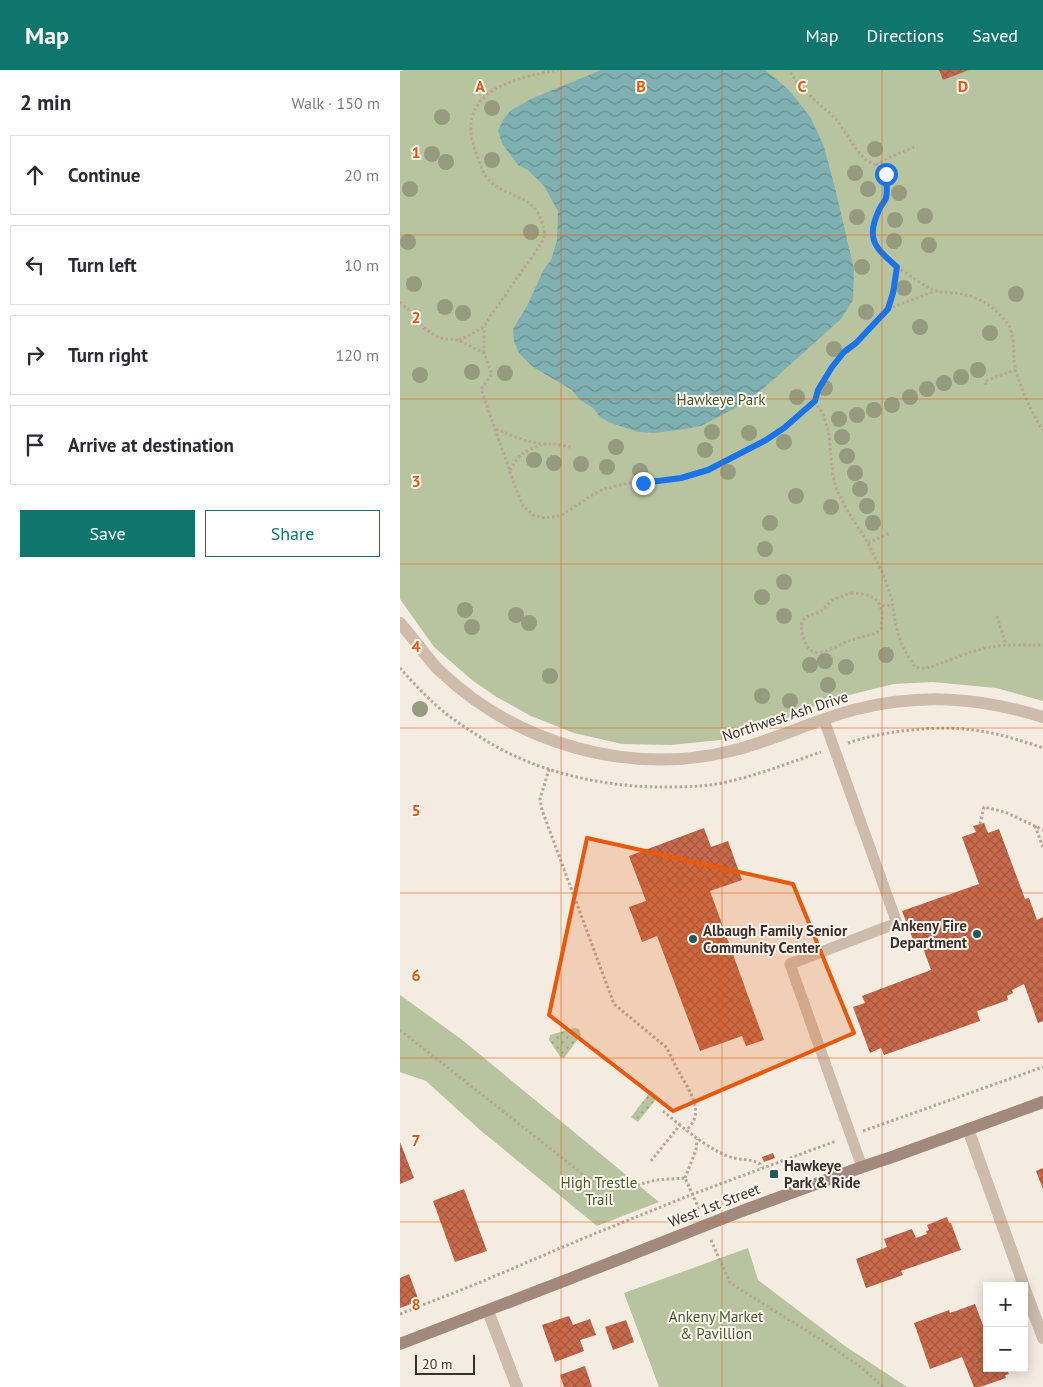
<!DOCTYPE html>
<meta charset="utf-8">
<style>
:root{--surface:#fff;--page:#f2f2f3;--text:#2b2b33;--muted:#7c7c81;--line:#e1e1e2;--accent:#0f766e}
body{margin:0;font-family:"PT Sans",sans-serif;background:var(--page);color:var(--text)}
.controls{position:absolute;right:15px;bottom:15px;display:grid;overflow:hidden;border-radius:0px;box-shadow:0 2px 12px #0003}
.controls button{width:45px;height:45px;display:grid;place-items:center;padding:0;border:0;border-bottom:1px solid var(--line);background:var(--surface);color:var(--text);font:25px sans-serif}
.scale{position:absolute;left:15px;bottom:12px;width:60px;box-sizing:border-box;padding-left:5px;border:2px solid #3b302b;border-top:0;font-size:14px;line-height:18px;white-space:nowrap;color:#3b302b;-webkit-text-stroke:4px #fbf5ee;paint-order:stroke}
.stop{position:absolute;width:15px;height:15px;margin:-11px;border:4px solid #1a73e8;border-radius:50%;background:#fff}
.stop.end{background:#1a73e8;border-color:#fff;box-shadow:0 1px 5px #0008}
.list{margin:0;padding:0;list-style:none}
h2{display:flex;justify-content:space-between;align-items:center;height:65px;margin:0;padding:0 20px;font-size:21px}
h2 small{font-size:16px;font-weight:400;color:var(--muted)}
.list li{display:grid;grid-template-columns:32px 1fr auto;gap:15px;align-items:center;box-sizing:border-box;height:80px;margin:0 10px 10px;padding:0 10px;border:1px solid var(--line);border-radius:0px}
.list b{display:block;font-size:19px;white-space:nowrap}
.list em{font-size:16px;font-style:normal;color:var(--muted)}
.actions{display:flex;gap:10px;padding:15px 20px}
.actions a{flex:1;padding:11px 0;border:1px solid var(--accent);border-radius:0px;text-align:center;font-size:18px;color:var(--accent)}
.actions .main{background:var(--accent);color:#fff}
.icon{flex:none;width:28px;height:28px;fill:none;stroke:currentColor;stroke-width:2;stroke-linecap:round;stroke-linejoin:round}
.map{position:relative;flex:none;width:643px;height:1317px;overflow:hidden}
header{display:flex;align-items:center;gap:30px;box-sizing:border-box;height:70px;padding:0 25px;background:var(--accent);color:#fff}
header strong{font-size:24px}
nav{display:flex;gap:28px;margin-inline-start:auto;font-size:18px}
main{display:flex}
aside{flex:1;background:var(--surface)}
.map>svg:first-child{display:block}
</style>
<header>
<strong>Map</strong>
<nav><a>Map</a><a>Directions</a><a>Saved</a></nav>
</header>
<main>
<aside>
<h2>2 min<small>Walk · 150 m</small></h2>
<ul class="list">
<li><svg class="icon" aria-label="ahead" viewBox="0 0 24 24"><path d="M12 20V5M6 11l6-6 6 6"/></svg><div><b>Continue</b></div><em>20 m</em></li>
<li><svg class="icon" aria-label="left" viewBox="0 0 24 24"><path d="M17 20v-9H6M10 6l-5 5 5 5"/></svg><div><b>Turn left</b></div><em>10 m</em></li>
<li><svg class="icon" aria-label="right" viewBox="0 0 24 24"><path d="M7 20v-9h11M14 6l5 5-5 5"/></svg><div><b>Turn right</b></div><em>120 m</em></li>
<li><svg class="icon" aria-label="arrive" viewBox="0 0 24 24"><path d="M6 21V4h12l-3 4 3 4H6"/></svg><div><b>Arrive at destination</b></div></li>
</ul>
<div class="actions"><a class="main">Save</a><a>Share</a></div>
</aside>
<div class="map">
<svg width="643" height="1317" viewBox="0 0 643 1317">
<defs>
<pattern id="grass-dots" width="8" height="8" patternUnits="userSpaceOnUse" patternTransform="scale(1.25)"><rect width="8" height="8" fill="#b8c4a0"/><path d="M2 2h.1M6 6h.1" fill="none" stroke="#97a083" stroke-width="1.8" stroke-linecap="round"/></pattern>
<pattern id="water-waves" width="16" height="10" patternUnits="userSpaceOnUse" patternTransform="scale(1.25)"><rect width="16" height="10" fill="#7fb0b2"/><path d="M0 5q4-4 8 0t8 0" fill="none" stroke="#699091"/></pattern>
<pattern id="building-cross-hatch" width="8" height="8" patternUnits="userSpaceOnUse" patternTransform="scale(1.25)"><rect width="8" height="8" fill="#c8694b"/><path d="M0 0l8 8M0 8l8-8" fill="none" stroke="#a4573f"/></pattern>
</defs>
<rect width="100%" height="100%" fill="#f4ebe1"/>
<!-- grass -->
<g fill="url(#grass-dots)">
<path d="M 174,958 L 179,959 L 181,965 L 164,988 L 161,988 L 149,970 L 150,965 Z"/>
<path d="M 251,1021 L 258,1027 L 238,1052 L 231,1047 Z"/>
</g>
<!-- park -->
<g fill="#b8c4a0">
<path d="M 4,0 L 643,0 L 643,631 L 596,618 L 533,612 L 494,614 L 449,625 L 412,637 L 366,657 L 320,670 L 271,675 L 222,674 L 174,663 L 131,646 L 95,626 L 72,610 L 34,577 L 0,529 L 0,1 Z"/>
<path d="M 0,925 L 61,969 L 259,1132 L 197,1156 L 80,1060 L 26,1011 L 0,1002 Z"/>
<path d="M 348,1178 L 358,1210 L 445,1276 L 507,1317 L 259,1317 L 224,1223 Z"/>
</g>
<!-- water -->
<path fill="url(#water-waves)" d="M 201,0 L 365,0 L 388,19 L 411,48 L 424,77 L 435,118 L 454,199 L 453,230 L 441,249 L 364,318 L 343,334 L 301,356 L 278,360 L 254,363 L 238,362 L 208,352 L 200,347 L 193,338 L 179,329 L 172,320 L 133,297 L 119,283 L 114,272 L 113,259 L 127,236 L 144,199 L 151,190 L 157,170 L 158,141 L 144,116 L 128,100 L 118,95 L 112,87 L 102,73 L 98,61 L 103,50 L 110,41 L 131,29 Z"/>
<!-- building -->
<g fill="url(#building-cross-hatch)">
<path d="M 539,0 L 569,0 L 543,10 Z"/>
<path d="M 584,753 L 588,763 L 599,759 L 625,829 L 629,828 L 637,850 L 643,847 L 643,951 L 638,953 L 624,914 L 612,920 L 613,923 L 607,926 L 608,930 L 577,941 L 580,951 L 484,985 L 481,978 L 470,983 L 453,937 L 465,933 L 462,926 L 531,900 L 523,878 L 517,880 L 502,841 L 579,814 L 562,767 L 576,762 L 573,756 Z"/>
<path d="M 304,758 L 311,777 L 328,771 L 342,810 L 310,821 L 364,970 L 346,976 L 342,966 L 300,981 L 257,866 L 242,872 L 229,837 L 246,831 L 229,786 Z"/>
<path d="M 0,1072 L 14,1108 L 0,1114 Z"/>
<path d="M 373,1083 L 375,1088 L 364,1092 L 362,1087 Z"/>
<path d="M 643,1098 L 643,1119 L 636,1101 Z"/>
<path d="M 64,1119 L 87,1181 L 55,1192 L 33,1131 Z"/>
<path d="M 547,1147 L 549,1153 L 551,1153 L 561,1180 L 501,1201 L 503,1205 L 466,1218 L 456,1189 L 487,1177 L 484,1169 L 512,1159 L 516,1168 L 527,1164 L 526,1161 L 529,1160 L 527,1155 Z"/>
<path d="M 9,1204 L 19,1231 L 0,1238 L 0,1208 Z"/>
<path d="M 575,1234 L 584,1258 L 587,1257 L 587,1298 L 606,1298 L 609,1304 L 605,1305 L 606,1308 L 580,1317 L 574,1317 L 562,1287 L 530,1299 L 514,1253 L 549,1240 L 550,1243 Z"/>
<path d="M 169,1246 L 173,1255 L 190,1249 L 196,1265 L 180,1270 L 184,1281 L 155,1292 L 142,1255 Z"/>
<path d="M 226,1250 L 234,1272 L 213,1280 L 205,1257 Z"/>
<path d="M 185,1296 L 192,1317 L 164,1317 L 160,1305 Z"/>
</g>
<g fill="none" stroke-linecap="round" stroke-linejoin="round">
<!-- path -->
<g stroke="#b9a596" stroke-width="3" stroke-dasharray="2.5 2.5" stroke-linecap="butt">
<path d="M 476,95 L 490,87 L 517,76"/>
<path d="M 497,197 C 507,203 526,218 536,221 C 542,223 550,222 556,223 C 578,226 593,235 607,253 C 616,263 612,288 616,301 C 619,314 635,351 643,360"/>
<path d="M 0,232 L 13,244 L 24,258 L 39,268 L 58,270 L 84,283 L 92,304 L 81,319 L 115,416 L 123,436 L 133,445 L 145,448 L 162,445 L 192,425 L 204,419 L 228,413 L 243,413 L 281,408 L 308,400 L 366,370 L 384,358 L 415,331 L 418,320 L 432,297 L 445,282 L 456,273 L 488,239 L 496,211 L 497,197 C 474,177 465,168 480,138 C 482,134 485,131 486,128 C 488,121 486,111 486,104 L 476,95 L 467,91 L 456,79 L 436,49 L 399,16 L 389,0"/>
<path d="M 488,239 L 535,221"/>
<path d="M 59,270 C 67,266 79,261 85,255 C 88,251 90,246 93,242 C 102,231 109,219 117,208 C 122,201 143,173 144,167 C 145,164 144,158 143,155 C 133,122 110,130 90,111 C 82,104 79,90 75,80 C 54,22 114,8 158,0"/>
<path d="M 84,283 L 84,257"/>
<path d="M 586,315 L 585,311 L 615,300"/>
<path d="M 415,331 L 424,346 L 429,365 L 433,406 L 436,418 L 447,440 L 468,473 L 483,504 L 491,526 L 496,557 L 502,576 L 515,597 C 529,601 539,593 552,589 C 563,585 574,581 585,578 C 604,574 624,575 643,575"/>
<path d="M 96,359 L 126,371 L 141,374 L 155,374 L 171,377"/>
<path d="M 110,400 C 120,383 123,382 141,375"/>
<path d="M 468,473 L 490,463"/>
<path d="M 451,523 C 478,524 485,533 481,559 C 473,567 461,566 452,570 C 441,573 430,582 419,582 C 411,583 408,578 405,572 C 402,565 399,555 404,549 C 407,545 413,545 418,543 C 424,540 427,534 433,530 C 439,527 445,525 451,523 Z"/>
<path d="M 482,536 L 492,535"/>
<path d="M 597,546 L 606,575"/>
<path d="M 0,598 C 15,615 31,632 49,646 C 70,661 94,677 117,687 C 161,707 214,717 262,717 C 282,717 303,717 322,713 C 356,706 388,693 421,682"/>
<path d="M 448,673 C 483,661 536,655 573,660 C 597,663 620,670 643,678"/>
<path d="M 149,699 L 140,729 L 142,740 L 214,934 L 266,977 C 271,985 274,994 279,1002 C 285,1014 299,1032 295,1047 C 294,1052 289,1057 286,1061"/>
<path d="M 580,754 L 584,737 L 605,742 L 643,760"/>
<path d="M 635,756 L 643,777"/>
<path d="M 0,960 L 185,1106 L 206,1115 L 233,1116 L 256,1110 L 285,1108 L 300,1141"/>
<path d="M 263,1041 L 280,1055"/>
<path d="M 463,1061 L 643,997"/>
<path d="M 251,1091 L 280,1055 C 293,1066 317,1084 334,1088 C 343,1090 352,1089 360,1094 L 361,1098"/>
<path d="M 285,1108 L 296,1080 L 297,1069"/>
<path d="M 311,1170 L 330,1213 L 423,1271 L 462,1298 L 483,1317"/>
<path d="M 0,1244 L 81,1212 L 184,1168 L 293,1124 L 436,1071"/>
</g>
<!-- service -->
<path stroke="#cdbbac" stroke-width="11" d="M 424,650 L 497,853 L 390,894 L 462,1097"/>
<!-- minor -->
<g stroke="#cdbbac" stroke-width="12">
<path d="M 568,1059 L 624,1216"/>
<path d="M 624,1217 L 643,1268"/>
<path d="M 88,1241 L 117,1317"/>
</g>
<!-- tertiary -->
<path stroke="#cdbbac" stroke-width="12" d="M 0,553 C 9,563 17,574 26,585 C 31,591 35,597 41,602 C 117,674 229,706 331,681 C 373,671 412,651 453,640 C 520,623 578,627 643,647"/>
<!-- secondary -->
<path stroke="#a18a7d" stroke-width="12" d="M 0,1274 L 169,1209 L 342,1141 L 462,1097 L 495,1086 L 643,1032"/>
</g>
<!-- trees -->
<g fill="#969b7f">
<circle cx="92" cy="38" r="8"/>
<circle cx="42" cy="47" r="8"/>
<circle cx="475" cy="79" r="8"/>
<circle cx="32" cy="84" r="8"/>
<circle cx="92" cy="90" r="8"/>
<circle cx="46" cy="92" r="8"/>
<circle cx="455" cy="103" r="8"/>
<circle cx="10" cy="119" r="8"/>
<circle cx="468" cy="119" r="8"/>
<circle cx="499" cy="123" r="8"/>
<circle cx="525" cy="146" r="8"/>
<circle cx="457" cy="147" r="8"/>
<circle cx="495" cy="150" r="8"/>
<circle cx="131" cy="162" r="8"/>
<circle cx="494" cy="171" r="8"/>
<circle cx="8" cy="172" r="8"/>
<circle cx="529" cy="175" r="8"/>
<circle cx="462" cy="197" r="8"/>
<circle cx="14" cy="214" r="8"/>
<circle cx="504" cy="218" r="8"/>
<circle cx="616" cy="224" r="8"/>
<circle cx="45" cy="237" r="8"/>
<circle cx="466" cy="242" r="8"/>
<circle cx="63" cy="243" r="8"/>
<circle cx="520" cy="257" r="8"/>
<circle cx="590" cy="263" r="8"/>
<circle cx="434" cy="279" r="8"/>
<circle cx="578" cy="300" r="8"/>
<circle cx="72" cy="302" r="8"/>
<circle cx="105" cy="303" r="8"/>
<circle cx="20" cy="305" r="8"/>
<circle cx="561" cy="307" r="8"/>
<circle cx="544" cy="313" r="8"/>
<circle cx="425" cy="318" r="8"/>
<circle cx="527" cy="319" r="8"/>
<circle cx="397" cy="327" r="8"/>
<circle cx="510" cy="327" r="8"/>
<circle cx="492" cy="335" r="8"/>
<circle cx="474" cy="340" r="8"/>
<circle cx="457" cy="345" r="8"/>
<circle cx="439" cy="349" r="8"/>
<circle cx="312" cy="362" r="8"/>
<circle cx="349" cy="363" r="8"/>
<circle cx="442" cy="367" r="8"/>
<circle cx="384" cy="372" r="8"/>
<circle cx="216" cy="377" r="8"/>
<circle cx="305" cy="380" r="8"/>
<circle cx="447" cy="386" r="8"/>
<circle cx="134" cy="390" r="8"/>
<circle cx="154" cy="393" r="8"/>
<circle cx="181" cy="394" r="8"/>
<circle cx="207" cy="397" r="8"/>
<circle cx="240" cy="401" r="8"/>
<circle cx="328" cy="402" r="8"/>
<circle cx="455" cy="403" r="8"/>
<circle cx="460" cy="419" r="8"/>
<circle cx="396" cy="426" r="8"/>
<circle cx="467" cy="436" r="8"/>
<circle cx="431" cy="437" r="8"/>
<circle cx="370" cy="453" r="8"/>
<circle cx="473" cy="453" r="8"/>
<circle cx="365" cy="479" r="8"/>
<circle cx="384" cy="512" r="8"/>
<circle cx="362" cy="527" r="8"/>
<circle cx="65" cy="540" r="8"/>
<circle cx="116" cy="545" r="8"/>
<circle cx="384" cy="546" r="8"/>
<circle cx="129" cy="553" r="8"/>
<circle cx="72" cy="557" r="8"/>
<circle cx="486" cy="585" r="8"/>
<circle cx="425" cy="591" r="8"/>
<circle cx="410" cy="595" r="8"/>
<circle cx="446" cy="597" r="8"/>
<circle cx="150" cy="606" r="8"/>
<circle cx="428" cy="615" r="8"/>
<circle cx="362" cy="626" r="8"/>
<circle cx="390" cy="631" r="8"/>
<circle cx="20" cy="639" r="8"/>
</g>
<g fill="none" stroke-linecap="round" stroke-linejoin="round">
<!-- route -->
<path stroke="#1a73e8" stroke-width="6" d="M 243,413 L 281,408 L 308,400 L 366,370 L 384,358 L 415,331 L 418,320 L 432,297 L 444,282 L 456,273 L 488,239 L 493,223 L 497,197 C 474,177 465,168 480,138 C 482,134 485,131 486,128 C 488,121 486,111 486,104"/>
</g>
<!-- marked area -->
<path fill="#e8590c" fill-opacity="0.2" stroke="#e8590c" stroke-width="4" stroke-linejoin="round" d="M 187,768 L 393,814 L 454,963 L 273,1041 L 149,945 Z"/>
<!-- grid -->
<path fill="none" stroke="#e8590c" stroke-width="1" stroke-opacity="0.55" d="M 161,0 L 161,1317M 322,0 L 322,1317M 482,0 L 482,1317M 0,165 L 643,165M 0,329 L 643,329M 0,494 L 643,494M 0,658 L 643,658M 0,823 L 643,823M 0,988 L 643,988M 0,1152 L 643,1152"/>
<!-- markers -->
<g fill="#1f5a5e" stroke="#fbf5ee" stroke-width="2">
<circle cx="577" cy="864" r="5"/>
<circle cx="293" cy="869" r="5"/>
<rect x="369" y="1099" width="10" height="10" rx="2.5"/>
</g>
<g text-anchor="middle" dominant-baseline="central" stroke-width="4" stroke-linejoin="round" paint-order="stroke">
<!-- park labels -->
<g font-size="15" fill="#4a5a2e" stroke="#fbf5ee">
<text x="321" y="329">Hawkeye Park</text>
<text x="199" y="1112">High Trestle<tspan x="199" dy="17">Trail</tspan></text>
<text x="316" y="1246">Ankeny Market<tspan x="316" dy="17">&amp; Pavillion</tspan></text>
</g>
<!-- street labels -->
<g font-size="15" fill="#3b302b" stroke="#fbf5ee">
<text transform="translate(385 646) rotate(-18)">Northwest Ash Drive</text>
<text transform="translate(314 1135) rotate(-21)">West 1st Street</text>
</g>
<!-- poi labels -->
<g font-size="15" font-weight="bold" fill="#3b302b" stroke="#fbf5ee" text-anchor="start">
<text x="567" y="855" text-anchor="end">Ankeny Fire<tspan x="567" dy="17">Department</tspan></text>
<text x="303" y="860">Albaugh Family Senior<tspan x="303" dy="17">Community Center</tspan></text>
<text x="384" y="1095">Hawkeye<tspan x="384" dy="17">Park &amp; Ride</tspan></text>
</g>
</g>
<g font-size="16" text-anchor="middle" font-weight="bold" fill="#e8590c" stroke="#fbf5ee" stroke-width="4" stroke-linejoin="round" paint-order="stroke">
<text x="80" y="22">A</text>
<text x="241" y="22">B</text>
<text x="402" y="22">C</text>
<text x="563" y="22">D</text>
<text x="16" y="88">1</text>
<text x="16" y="253">2</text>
<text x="16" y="417">3</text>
<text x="16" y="582">4</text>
<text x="16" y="746">5</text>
<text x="16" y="911">6</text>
<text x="16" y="1076">7</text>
<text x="16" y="1240">8</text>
</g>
</svg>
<div class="controls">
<button>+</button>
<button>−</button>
</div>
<div class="scale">20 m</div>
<div class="stop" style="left:486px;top:104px"></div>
<div class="stop end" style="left:243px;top:413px"></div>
</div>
</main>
